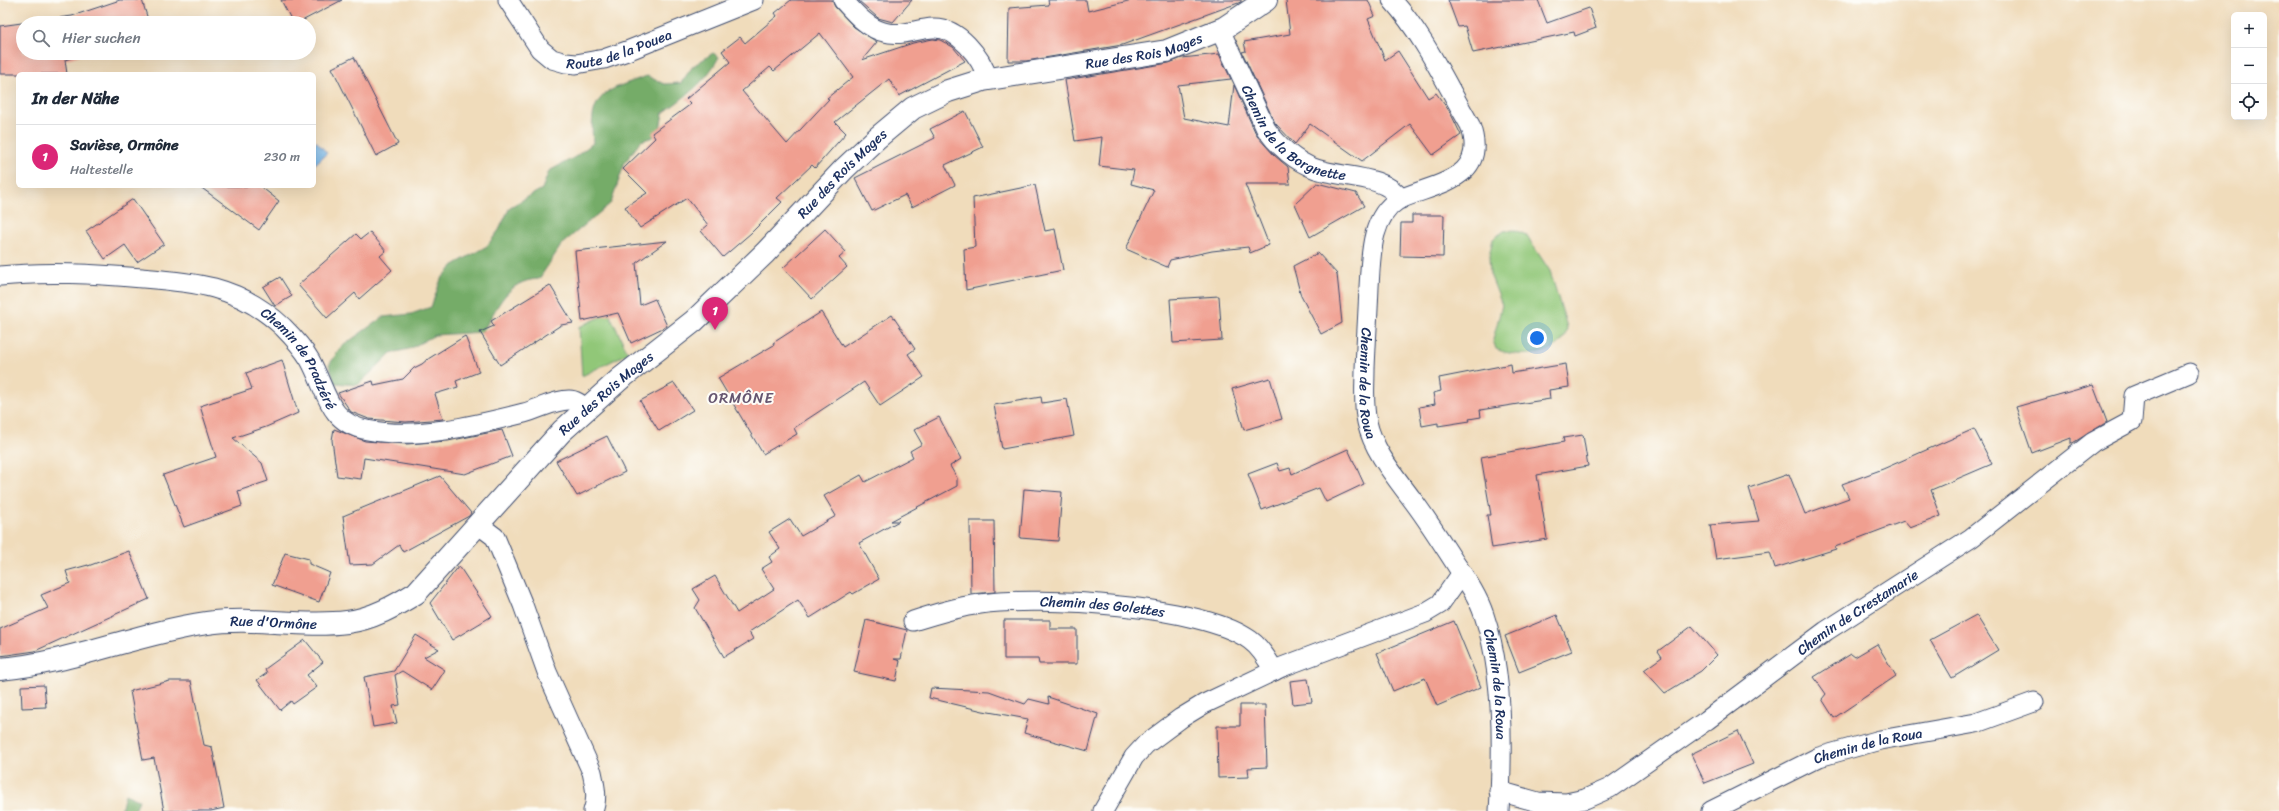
<!DOCTYPE html>
<html lang="de">
<meta charset="utf-8">
<style>
:root{--surface:#fff;--page:#f6f6f7;--text:#1f2937;--muted:#747a83;--line:#e0e1e3;--accent:#db2777}
body{margin:0;font-family:Sriracha,sans-serif;background:var(--page);color:var(--text)}
.controls{position:absolute;right:12px;top:12px;display:grid;overflow:hidden;border-radius:6px;box-shadow:0 4px 16px #0002}
.controls button{width:36px;height:36px;display:grid;place-items:center;padding:0;border:0;border-bottom:1px solid var(--line);background:var(--surface);color:var(--text);font:20px sans-serif}
.you{position:absolute;left:1537px;top:338px;width:14px;height:14px;margin:-10px;border:3px solid #fff;border-radius:50%;background:#1a73e8;box-shadow:0 0 0 6px #1a73e833}
.badge{display:grid;place-items:center;width:26px;height:26px;border-radius:50%;background:var(--accent);color:#fff;font-size:13px;font-weight:700}
.pin{position:absolute;translate:-50% -33px;filter:drop-shadow(0 1px 2px #0008)}
.pin::after{content:'';position:absolute;top:21px;width:14px;height:12px;background:inherit;clip-path:polygon(0 0,100% 0,50% 100%)}
.list{margin:0;padding:0;list-style:none}
h2{display:flex;justify-content:space-between;align-items:center;height:52px;margin:0;padding:0 16px;font-size:17px}
h2 small{font-size:13px;font-weight:400;color:var(--muted)}
.list li{display:grid;grid-template-columns:26px 1fr auto;gap:12px;align-items:center;box-sizing:border-box;height:64px;padding:0 16px;border-top:1px solid var(--line)}
.list b{display:block;font-size:15px;white-space:nowrap}
.list p{margin:0;font-size:13px;white-space:nowrap;color:var(--muted)}
.list em{font-size:13px;font-style:normal;color:var(--muted)}
.icon{flex:none;width:22px;height:22px;fill:none;stroke:currentColor;stroke-width:2;stroke-linecap:round;stroke-linejoin:round}
.map{position:relative;flex:none;width:2279px;height:811px;overflow:hidden}
.search{position:absolute;background:var(--surface);box-shadow:0 4px 16px #0002;left:16px;top:16px;width:300px;height:44px;display:flex;align-items:center;gap:10px;box-sizing:border-box;padding:0 14px;border-radius:22px;color:var(--muted);font-size:15px}
.panel{position:absolute;background:var(--surface);box-shadow:0 4px 16px #0002;left:16px;top:72px;width:300px;height:116px;border-radius:6px}
.map>svg:first-child{display:block}
</style>
<div class="map">
<svg width="2279" height="811" viewBox="0 0 2279 811">
<rect width="100%" height="100%" fill="#fdfcf7"/>
<filter id="ink" filterUnits="userSpaceOnUse"><feTurbulence type="fractalNoise" baseFrequency=".025" numOctaves="2"/><feDisplacementMap in="SourceGraphic" scale="8" xChannelSelector="R" yChannelSelector="G"/><feConvolveMatrix kernelMatrix="1 2 1 2 8 2 1 2 1" color-interpolation-filters="sRGB"/></filter>
<filter id="wash" filterUnits="userSpaceOnUse"><feTurbulence type="fractalNoise" baseFrequency=".012" numOctaves="4" result="noise"/><feDisplacementMap in="SourceGraphic" scale="16" xChannelSelector="R" yChannelSelector="G"/><feGaussianBlur stdDeviation="0.9" result="paint"/><feColorMatrix in="noise" values="0 0 0 0 0 0 0 0 0 0 0 0 0 0 0 0 0 1.4 0 .05"/><feComposite in="paint" operator="in"/></filter>
<g filter="url(#wash)">
<rect width="100%" height="100%" fill="#f0dcbb"/>
<!-- green -->
<g fill="#91c778" stroke="#567b6b">
<path d="M 1515,230 L 1526,235 L 1550,271 L 1567,327 C 1565,357 1518,359 1496,349 L 1493,340 L 1502,305 L 1490,274 L 1489,256 L 1493,239 L 1504,231 Z"/>
<path d="M 609,313 L 628,353 L 582,376 L 579,327 Z"/>
</g>
<!-- forest -->
<g fill="#74ac68" stroke="#486e63">
<path d="M 713,53 L 719,57 C 706,82 686,96 663,113 L 659,135 L 641,141 L 625,162 L 611,203 L 562,244 L 539,279 C 506,280 498,308 482,332 L 435,335 L 409,349 L 391,353 L 358,385 L 335,383 L 329,365 L 341,347 L 383,317 L 411,314 L 431,307 L 441,279 L 455,264 L 487,246 L 499,230 L 510,207 L 542,189 L 549,171 L 575,157 L 593,143 C 588,93 605,91 647,76 L 664,84 L 681,83 L 693,66 Z"/>
<path d="M 125,794 L 139,800 L 135,811 L 121,811 Z"/>
</g>
<!-- water -->
<path fill="#70b1e4" stroke="#4670a1" d="M 316,141 L 327,153 L 314,165 L 314,143 Z"/>
<g id="blocks">
<!-- building -->
<g fill="#f09f90" fill-rule="evenodd">
<path d="M 120,0 L 142,0 L 149,23 L 23,23 L 23,53 L 85,53 L 65,60 L 67,74 L 0,74 L 0,26 L 72,16 Z"/>
<path d="M 281,0 L 342,0 L 298,23 L 293,23 Z"/>
<path d="M 791,0 L 832,0 L 835,7 L 854,27 L 877,42 L 862,60 L 913,43 L 933,39 L 940,40 L 953,47 L 965,61 L 899,96 L 889,79 L 835,122 L 846,133 L 815,168 L 812,165 L 777,198 L 782,202 L 751,233 L 723,257 L 701,231 L 708,225 L 687,198 L 640,228 L 625,207 L 647,193 L 623,169 L 655,138 L 652,133 L 691,104 L 686,99 L 730,62 L 722,51 L 740,37 L 745,43 L 777,16 L 775,13 ZM 820,33 L 853,77 L 827,98 L 829,99 L 787,144 L 742,91 L 770,67 L 774,71 Z"/>
<path d="M 858,0 L 912,0 L 893,22 L 878,18 Z"/>
<path d="M 1048,0 L 1086,0 L 1088,11 L 1132,0 L 1241,0 L 1241,2 L 1122,45 L 1026,61 L 1008,61 L 1009,8 L 1049,5 Z"/>
<path d="M 1286,0 L 1368,0 L 1375,16 L 1368,19 L 1385,60 L 1398,51 L 1428,98 L 1436,93 L 1450,112 L 1461,135 L 1433,155 L 1410,124 L 1362,161 L 1310,124 L 1295,144 L 1275,123 L 1242,52 L 1246,51 L 1244,42 L 1290,34 Z"/>
<path d="M 1448,0 L 1538,0 L 1547,23 L 1589,8 L 1596,28 L 1575,36 L 1574,32 L 1473,53 L 1465,26 L 1458,27 Z"/>
<path d="M 1219,54 L 1231,79 L 1178,85 L 1184,118 L 1229,127 L 1234,85 L 1257,136 L 1274,155 L 1288,167 L 1290,184 L 1245,184 L 1269,245 L 1250,253 L 1248,247 L 1212,251 L 1170,260 L 1167,267 L 1126,249 L 1154,190 L 1131,184 L 1134,170 L 1099,166 L 1102,137 L 1075,141 L 1065,80 L 1169,63 L 1182,58 Z"/>
<path d="M 354,57 L 398,144 L 376,156 L 332,68 Z"/>
<path d="M 965,111 L 983,147 L 945,165 L 955,185 L 912,207 L 905,195 L 872,211 L 855,178 L 935,138 L 930,129 Z"/>
<path d="M 1317,183 L 1356,193 L 1364,206 L 1310,237 L 1295,204 Z"/>
<path d="M 1035,185 L 1045,231 L 1055,229 L 1063,270 L 966,290 L 964,249 L 975,247 L 973,198 Z"/>
<path d="M 199,186 L 260,186 L 279,201 L 259,230 Z"/>
<path d="M 133,199 L 164,244 L 137,262 L 125,245 L 105,259 L 86,231 Z"/>
<path d="M 1412,215 L 1444,215 L 1443,257 L 1400,256 L 1401,223 L 1412,223 Z"/>
<path d="M 825,229 L 846,252 L 839,258 L 847,267 L 812,299 L 783,268 Z"/>
<path d="M 370,232 L 386,251 L 380,256 L 392,270 L 359,299 L 355,293 L 327,318 L 298,285 L 356,234 L 361,239 Z"/>
<path d="M 667,241 L 636,263 L 640,305 L 655,299 L 667,326 L 631,343 L 618,313 L 582,321 L 575,251 Z"/>
<path d="M 1318,253 L 1337,274 L 1342,323 L 1321,334 L 1301,296 L 1293,266 Z"/>
<path d="M 280,277 L 292,296 L 275,306 L 263,287 Z"/>
<path d="M 550,285 L 573,323 L 561,325 L 500,365 L 480,332 L 494,326 L 491,321 Z"/>
<path d="M 1219,296 L 1222,340 L 1173,343 L 1170,299 Z"/>
<path d="M 821,312 L 843,347 L 892,315 L 915,349 L 908,354 L 924,377 L 880,406 L 864,382 L 794,428 L 797,434 L 763,454 L 718,378 L 774,345 L 773,343 Z"/>
<path d="M 465,336 L 479,372 L 456,381 L 458,387 L 435,394 L 443,419 L 406,422 L 369,419 L 351,412 L 338,393 L 373,381 L 374,385 L 403,379 L 414,368 L 422,364 L 428,359 Z"/>
<path d="M 282,360 L 298,413 L 266,427 L 233,438 L 262,463 L 268,481 L 238,491 L 242,506 L 184,527 L 163,475 L 216,457 L 200,406 L 252,389 L 246,373 Z"/>
<path d="M 1511,364 L 1512,373 L 1566,364 L 1569,387 L 1549,390 L 1550,399 L 1480,410 L 1481,417 L 1469,419 L 1470,421 L 1438,426 L 1438,423 L 1422,426 L 1419,407 L 1435,404 L 1433,393 L 1441,391 L 1439,378 Z"/>
<path d="M 1270,378 L 1282,419 L 1244,430 L 1232,389 Z"/>
<path d="M 674,383 L 693,410 L 659,431 L 640,401 Z"/>
<path d="M 2093,385 L 2107,422 L 2071,444 L 2071,438 L 2032,453 L 2016,407 Z"/>
<path d="M 1041,397 L 1042,403 L 1067,399 L 1074,436 L 1002,449 L 994,405 Z"/>
<path d="M 939,417 L 961,459 L 950,466 L 957,478 L 957,486 L 891,521 L 899,521 L 859,543 L 879,579 L 853,594 L 851,592 L 810,618 L 798,600 L 749,632 L 753,639 L 724,657 L 695,608 L 700,600 L 693,589 L 715,576 L 737,613 L 774,589 L 761,569 L 772,562 L 769,557 L 780,549 L 769,532 L 790,519 L 801,536 L 836,516 L 824,496 L 861,475 L 865,482 L 913,457 L 910,451 L 922,444 L 914,430 Z"/>
<path d="M 334,429 L 365,441 L 406,444 L 448,441 L 502,430 L 512,456 L 465,474 L 364,458 L 361,479 L 337,476 L 332,440 Z"/>
<path d="M 1974,429 L 1992,464 L 1931,490 L 1941,516 L 1910,528 L 1904,521 L 1835,547 L 1836,549 L 1775,568 L 1770,552 L 1716,559 L 1710,525 L 1759,521 L 1749,488 L 1789,474 L 1805,514 L 1849,498 L 1842,484 L 1883,469 Z"/>
<path d="M 1583,435 L 1588,466 L 1537,475 L 1547,539 L 1492,548 L 1487,515 L 1491,515 L 1481,457 L 1564,442 L 1563,438 Z"/>
<path d="M 607,436 L 625,472 L 577,496 L 556,461 Z"/>
<path d="M 1348,449 L 1364,484 L 1326,502 L 1319,488 L 1262,510 L 1248,474 L 1277,463 L 1280,471 L 1290,468 L 1292,474 Z"/>
<path d="M 440,476 L 471,513 L 469,516 L 403,552 L 399,545 L 373,564 L 350,565 L 343,516 Z"/>
<path d="M 1024,489 L 1062,492 L 1058,541 L 1020,538 Z"/>
<path d="M 970,521 L 994,521 L 995,592 L 971,594 Z"/>
<path d="M 129,551 L 149,599 L 35,651 L 0,656 L 0,629 L 48,608 L 41,595 L 70,583 L 66,571 L 88,565 L 88,566 Z"/>
<path d="M 285,553 L 309,559 L 309,564 L 330,573 L 319,602 L 272,585 Z"/>
<path d="M 459,566 L 492,616 L 452,640 L 430,603 Z"/>
<path d="M 1557,615 L 1572,651 L 1519,672 L 1505,636 Z"/>
<path d="M 1976,615 L 1998,650 L 1952,678 L 1930,640 Z"/>
<path d="M 866,620 L 907,630 L 901,659 L 894,659 L 900,661 L 896,681 L 854,672 Z"/>
<path d="M 1004,620 L 1050,620 L 1050,629 L 1077,629 L 1077,664 L 1039,664 L 1038,659 L 1004,659 Z"/>
<path d="M 1454,621 L 1481,687 L 1437,706 L 1425,678 L 1393,691 L 1377,653 Z"/>
<path d="M 1692,626 L 1717,655 L 1701,671 L 1665,693 L 1644,670 L 1662,657 L 1658,651 Z"/>
<path d="M 416,635 L 439,649 L 424,657 L 445,670 L 432,690 L 402,671 L 395,675 L 400,705 L 393,706 L 397,723 L 373,727 L 364,677 L 394,671 Z"/>
<path d="M 305,640 L 323,662 L 307,675 L 317,687 L 293,704 L 291,701 L 280,710 L 257,680 L 267,673 L 265,669 Z"/>
<path d="M 1877,644 L 1896,676 L 1834,718 L 1822,699 L 1826,694 L 1814,677 L 1851,654 L 1855,657 Z"/>
<path d="M 1308,679 L 1312,702 L 1293,704 L 1290,681 Z"/>
<path d="M 170,681 L 191,681 L 204,745 L 212,747 L 224,808 L 211,811 L 164,811 L 154,758 L 143,760 L 130,691 Z"/>
<path d="M 44,685 L 46,707 L 22,708 L 21,686 Z"/>
<path d="M 931,688 L 989,691 L 1025,704 L 1029,699 L 1049,704 L 1048,697 L 1098,714 L 1088,751 L 1024,733 L 1028,719 L 983,711 L 929,698 Z"/>
<path d="M 1240,705 L 1265,705 L 1267,767 L 1248,768 L 1249,777 L 1218,778 L 1217,726 L 1240,726 Z"/>
<path d="M 1738,731 L 1753,764 L 1705,783 L 1691,754 Z"/>
</g>
</g>
</g>
<g filter="url(#ink)">
<use href="#blocks" fill-opacity="0" stroke="#3b496c" stroke-width="1"/>
<g fill="none" stroke-linecap="round" stroke-linejoin="round">
<!-- minor casing -->
<g stroke="#3b496c" stroke-width="21">
<g id="minor">
<path id="s1" d="M 508,0 L 540,49 L 552,59 L 566,63 L 576,64 L 604,59 L 627,51 L 754,0"/>
<path d="M 843,0 C 854,12 868,29 884,32 C 901,37 916,29 933,28 C 958,27 981,57 988,79"/>
<path id="s2" d="M 1392,0 C 1425,37 1445,82 1470,125 C 1490,180 1435,183 1398,200 C 1370,218 1371,257 1369,287 C 1368,314 1366,342 1365,369 C 1365,386 1363,405 1367,422 C 1373,450 1394,475 1411,498 C 1428,520 1442,543 1457,566 C 1468,582 1478,597 1484,615 C 1504,673 1503,750 1499,811"/>
<path id="s3" d="M 1220,30 L 1266,129 C 1278,146 1296,162 1316,169 C 1342,178 1384,174 1401,199"/>
<path id="s4" d="M 0,276 C 47,271 95,274 142,278 C 166,280 191,282 214,288 C 240,295 264,309 283,327 C 292,336 303,348 310,360 C 327,391 328,423 367,430 C 418,440 476,425 524,413 C 539,409 554,400 569,400 C 576,400 580,404 586,409"/>
<path d="M 479,525 L 495,537 L 523,605 L 547,672 L 592,772 C 595,786 598,798 593,811"/>
<path id="s5" d="M 913,621 C 935,614 957,607 980,604 C 1040,596 1202,605 1250,640 C 1260,647 1268,660 1274,671"/>
<path id="s6" d="M 1499,791 L 1538,802 L 1566,803 L 1585,799 L 1610,788 L 1707,720 L 1826,631 L 1971,538 L 2093,442 L 2132,421 L 2134,396 L 2189,373"/>
<path d="M 1103,811 L 1134,757 L 1146,744 L 1181,718 L 1204,704 L 1282,667 L 1425,613 L 1440,604 L 1462,573"/>
<path id="s7" d="M 1711,811 L 1819,757 L 1880,740 L 1976,723 L 2034,702"/>
</g>
</g>
<!-- tertiary casing -->
<g stroke="#3b496c" stroke-width="24">
<g id="tertiary">
<path id="s8" d="M 0,669 C 71,663 137,633 207,623 C 254,616 300,628 347,622 C 372,619 395,606 416,593 L 562,431 L 620,379 L 694,321 L 765,253 L 844,169 L 877,138 L 913,108 L 948,91 L 983,80 L 1167,51 L 1224,28 L 1266,0"/>
</g>
</g>
<!-- minor -->
<use href="#minor" stroke="#fff" stroke-width="19"/>
<!-- tertiary -->
<use href="#tertiary" stroke="#fff" stroke-width="22"/>
</g>
</g>
<g text-anchor="middle" dominant-baseline="central" stroke-width="4" stroke-linejoin="round" paint-order="stroke">
<!-- street labels -->
<g font-size="14" fill="#1b2f5e" stroke="#fdfcf7">
<text stroke="none"><textPath href="#s1" startOffset="144">Route de la Pouea</textPath></text>
<text stroke="none"><textPath href="#s8" startOffset="1363">Rue des Rois Mages</textPath></text>
<text stroke="none"><textPath href="#s3" startOffset="133">Chemin de la Borgnette</textPath></text>
<text stroke="none"><textPath href="#s8" startOffset="1027">Rue des Rois Mages</textPath></text>
<text stroke="none"><textPath href="#s4" startOffset="330">Chemin de Pradzéré</textPath></text>
<text stroke="none"><textPath href="#s2" startOffset="461">Chemin de la Roua</textPath></text>
<text stroke="none"><textPath href="#s8" startOffset="704">Rue des Rois Mages</textPath></text>
<text stroke="none"><textPath href="#s5" startOffset="192">Chemin des Golettes</textPath></text>
<text stroke="none"><textPath href="#s6" startOffset="419">Chemin de Crestamarie</textPath></text>
<text stroke="none"><textPath href="#s8" startOffset="279">Rue d'Ormône</textPath></text>
<text stroke="none"><textPath href="#s2" startOffset="797">Chemin de la Roua</textPath></text>
<text stroke="none"><textPath href="#s7" startOffset="171">Chemin de la Roua</textPath></text>
</g>
<!-- neighbourhood labels -->
<g font-size="15" letter-spacing="1" fill="#665670" stroke="#fdfcf7">
<text x="741" y="398">ORMÔNE</text>
</g>
</g>
</svg>
<div class="controls">
<button>+</button>
<button>−</button>
<button><svg class="icon" aria-label="locate" viewBox="0 0 24 24"><circle cx="12" cy="12" r="6"/><path d="M12 2v4M12 18v4M2 12h4M18 12h4"/></svg></button>
</div>
<div class="you"></div>
<div class="pin badge" style="left:715px;top:330px">1</div>
<div class="search"><svg class="icon" aria-label="search" viewBox="0 0 24 24"><circle cx="10" cy="10" r="6"/><path d="M15 15l6 6"/></svg>Hier suchen</div>
<section class="panel">
<h2>In der Nähe<small></small></h2>
<ul class="list">
<li><span class="badge">1</span><div><b>Savièse, Ormône</b><p>Haltestelle</p></div><em>230 m</em></li>
</ul>
</section>
</div>
